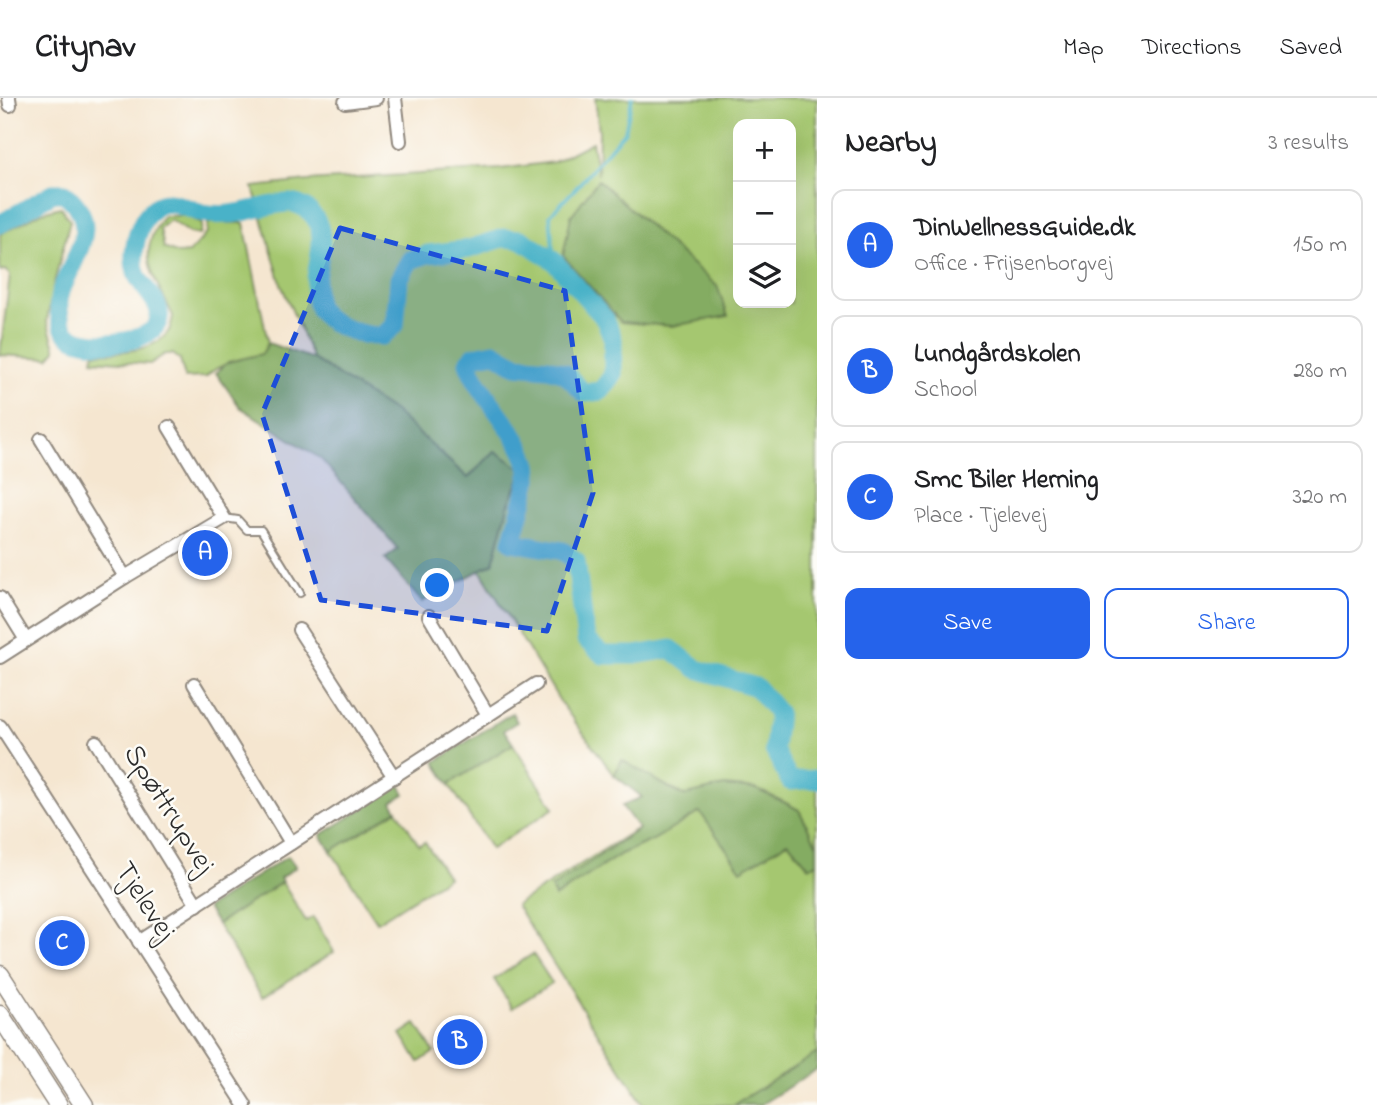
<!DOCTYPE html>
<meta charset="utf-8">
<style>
:root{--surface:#fff;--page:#f6f6f6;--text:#202124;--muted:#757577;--line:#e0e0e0;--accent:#2563eb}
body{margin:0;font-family:"Indie Flower",sans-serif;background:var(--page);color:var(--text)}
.controls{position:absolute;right:21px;top:21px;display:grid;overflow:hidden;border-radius:14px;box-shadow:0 7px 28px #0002}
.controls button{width:63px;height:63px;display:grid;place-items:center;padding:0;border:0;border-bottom:2px solid var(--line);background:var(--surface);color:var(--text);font:35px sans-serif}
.you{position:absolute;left:438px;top:488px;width:24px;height:24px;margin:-18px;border:5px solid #fff;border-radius:50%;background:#1a73e8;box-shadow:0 0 0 10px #1a73e833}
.badge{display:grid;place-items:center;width:46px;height:46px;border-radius:50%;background:var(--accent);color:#fff;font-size:23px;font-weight:700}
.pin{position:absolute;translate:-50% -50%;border:4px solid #fff;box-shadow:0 2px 7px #0006}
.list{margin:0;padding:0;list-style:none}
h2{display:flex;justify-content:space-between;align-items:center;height:91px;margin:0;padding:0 28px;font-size:30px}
h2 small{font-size:23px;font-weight:400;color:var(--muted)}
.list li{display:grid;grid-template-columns:46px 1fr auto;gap:21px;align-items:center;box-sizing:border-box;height:112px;margin:0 14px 14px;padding:0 14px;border:2px solid var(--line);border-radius:14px}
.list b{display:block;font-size:26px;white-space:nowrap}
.list p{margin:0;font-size:23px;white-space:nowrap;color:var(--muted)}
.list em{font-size:23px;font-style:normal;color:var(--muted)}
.actions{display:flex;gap:14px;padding:21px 28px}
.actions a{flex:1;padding:16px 0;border:2px solid var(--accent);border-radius:14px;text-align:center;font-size:24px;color:var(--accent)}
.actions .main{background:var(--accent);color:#fff}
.icon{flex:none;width:38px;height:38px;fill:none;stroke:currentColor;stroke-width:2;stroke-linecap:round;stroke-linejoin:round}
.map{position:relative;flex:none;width:817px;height:1007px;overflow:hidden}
header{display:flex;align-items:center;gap:42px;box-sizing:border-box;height:98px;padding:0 35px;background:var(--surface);border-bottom:2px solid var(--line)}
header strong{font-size:33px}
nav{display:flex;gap:38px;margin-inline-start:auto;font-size:24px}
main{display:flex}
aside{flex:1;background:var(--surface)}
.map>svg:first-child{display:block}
</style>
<header>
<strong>Citynav</strong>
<nav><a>Map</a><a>Directions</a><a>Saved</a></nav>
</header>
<main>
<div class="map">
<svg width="817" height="1007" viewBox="0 0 817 1007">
<rect width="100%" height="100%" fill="#fdfcf7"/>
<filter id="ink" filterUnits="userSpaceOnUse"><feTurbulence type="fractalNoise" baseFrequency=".0143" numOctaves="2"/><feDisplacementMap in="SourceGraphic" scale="14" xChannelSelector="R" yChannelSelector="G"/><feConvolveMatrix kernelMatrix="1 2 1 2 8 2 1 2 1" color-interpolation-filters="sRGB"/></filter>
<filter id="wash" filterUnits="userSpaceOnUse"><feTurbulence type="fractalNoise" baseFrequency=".00686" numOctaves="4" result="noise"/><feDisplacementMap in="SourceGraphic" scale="28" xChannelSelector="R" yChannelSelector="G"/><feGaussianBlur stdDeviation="1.57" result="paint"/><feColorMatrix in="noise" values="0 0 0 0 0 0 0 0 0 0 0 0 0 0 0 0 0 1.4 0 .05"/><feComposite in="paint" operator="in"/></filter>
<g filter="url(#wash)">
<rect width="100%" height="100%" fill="#f5e6d0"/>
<!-- green -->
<g fill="#a5c770" stroke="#68794e" stroke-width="2" fill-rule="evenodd">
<path d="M 595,0 L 817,0 L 817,970 L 759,1007 L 644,1007 L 516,807 L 687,699 L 622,663 L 614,677 L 561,605 L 480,472 L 493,465 L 508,408 L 523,372 L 495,353 L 468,380 L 396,315 L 313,261 L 282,189 L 253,89 L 307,83 L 500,71 L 554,64 L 592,44 L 598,76 L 599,33 ZM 738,26 L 791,26 L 791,205 L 738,205 Z"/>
<path d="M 61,109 L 70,123 L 52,193 L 47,223 L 56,252 L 49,260 L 0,257 L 10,177 L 5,172 L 0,173 L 0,136 L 42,114 Z"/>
<path d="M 164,118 L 187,118 L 202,126 L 200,137 L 189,135 L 170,122 L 160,131 L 164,150 L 178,156 L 189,155 L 207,135 L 208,125 L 244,125 L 268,245 L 262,256 C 241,264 222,262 206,279 L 185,280 L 180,262 L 173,256 L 165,256 L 150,266 L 93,262 L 94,255 C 117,254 153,255 168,234 C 171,230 172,223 173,218 C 156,180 133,158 164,118 Z"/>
<path d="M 513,646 L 554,710 L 491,751 L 449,686 Z"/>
<path d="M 397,712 L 419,747 L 425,744 L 448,779 L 377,824 L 331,753 Z"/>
<path d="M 282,784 L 306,823 L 313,819 L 334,854 L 262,899 L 217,826 Z"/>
<path d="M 533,856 L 552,885 L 512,910 L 494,881 Z"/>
<path d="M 416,926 L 434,954 L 419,964 L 401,936 Z"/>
</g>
<!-- forest -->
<g fill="#84ac62" stroke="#586c46" stroke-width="2">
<path d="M 598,82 L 717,188 L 728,218 L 672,228 L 621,224 L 563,158 L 571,118 Z"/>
<path d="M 268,245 L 313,261 L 396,315 L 468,380 L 495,353 L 523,372 L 508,408 L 493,465 L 422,504 L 385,461 L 398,451 L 321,361 L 240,309 L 216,275 L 228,264 L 262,256 Z"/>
<path d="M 512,615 L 517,624 L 504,632 L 513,646 L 449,686 L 435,664 Z"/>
<path d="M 622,662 L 683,698 L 724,688 L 756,691 L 784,704 L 799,712 L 817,747 L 817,765 L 809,769 L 788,744 L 741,772 L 700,714 L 653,742 L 621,756 L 555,799 L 551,790 L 639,731 L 622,708 L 642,699 L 614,677 Z"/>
<path d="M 400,687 L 405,696 L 392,704 L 397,712 L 331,753 L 321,737 Z"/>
<path d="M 288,758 L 296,769 L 280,780 L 282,784 L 217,826 L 207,810 Z"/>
<path d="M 817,955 L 817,971 L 760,1007 L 733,1007 Z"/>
</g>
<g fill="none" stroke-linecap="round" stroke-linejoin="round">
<!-- stream -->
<path stroke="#49b2c8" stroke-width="3.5" d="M 554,163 L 550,117 L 576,90 L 625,33 L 632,0"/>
<!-- river -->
<path stroke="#49b2c8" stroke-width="19" d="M 0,126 L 53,95 L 64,95 C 100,124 79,149 65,184 C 61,192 58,199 59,209 C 59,216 61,228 66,234 C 80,252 147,247 157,226 C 167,207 141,191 136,175 C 130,156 138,123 153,111 C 168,97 187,112 203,115 C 233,121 257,108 286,105 C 295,104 304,109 310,114 C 345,148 280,208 347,231 C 359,236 369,238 382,238 L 395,227 L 399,181 L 410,162 L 428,156 L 469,151 L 503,140 L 521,141 L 554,163 L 605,221 L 613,241 L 613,277 L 601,293 L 584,295 L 565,275 L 548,270 L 516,267 L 494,254 L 474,258 L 468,265 C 479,298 528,343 529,374 C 529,387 516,430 512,444 L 563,453 L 576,463 L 586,542 L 603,557 L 635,557 L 671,551 L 697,571 L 756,589 L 778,615 L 774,652 L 790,683 L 817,681"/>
</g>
</g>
<g filter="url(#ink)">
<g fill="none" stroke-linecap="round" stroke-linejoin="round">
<!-- service casing -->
<g stroke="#90887e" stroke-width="10">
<path id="service" d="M 224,420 L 238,422 L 247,432 L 261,432 L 300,495"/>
</g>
<!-- minor casing -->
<g stroke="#90887e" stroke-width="16">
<g id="minor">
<path d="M 9,0 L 10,7"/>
<path d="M 395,0 L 400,43"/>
<path d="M 345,4 L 376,0"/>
<path d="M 41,341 L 125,479"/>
<path d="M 0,500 L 26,542"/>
<path d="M 429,518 L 488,617"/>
<path d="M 299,532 L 394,679"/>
<path d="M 0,559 L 125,479 L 224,420 L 169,329"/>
<path d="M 194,586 L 291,745"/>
<path d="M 0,628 L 245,1007"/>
<path d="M 96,644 L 197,807"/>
<path d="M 139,844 L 536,586"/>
</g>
</g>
<!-- secondary casing -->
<g stroke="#90887e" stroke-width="21">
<g id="secondary">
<path d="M 0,877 L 84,1007"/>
<path d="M 0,917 L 58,1007"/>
</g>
</g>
<!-- service -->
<use href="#service" stroke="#fff" stroke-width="6"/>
<!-- minor -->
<use href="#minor" stroke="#fff" stroke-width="12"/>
<!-- secondary -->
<use href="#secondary" stroke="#fff" stroke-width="18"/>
</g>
</g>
<!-- marked area -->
<path fill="#1d4ed8" fill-opacity="0.2" stroke="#1d4ed8" stroke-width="5" stroke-dasharray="14 9" stroke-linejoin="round" d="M 340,130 L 565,193 L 593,395 L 547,533 L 321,502 L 262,316 Z"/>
<g text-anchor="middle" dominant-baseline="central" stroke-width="5" stroke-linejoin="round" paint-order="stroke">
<!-- street labels -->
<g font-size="30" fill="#2b2b2b" stroke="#fdfcf7">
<text transform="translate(168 712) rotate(58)">Spøttrupvej</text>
<text transform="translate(144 804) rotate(57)">Tjelevej</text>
</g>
</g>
</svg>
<div class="controls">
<button>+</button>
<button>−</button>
<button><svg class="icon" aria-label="layers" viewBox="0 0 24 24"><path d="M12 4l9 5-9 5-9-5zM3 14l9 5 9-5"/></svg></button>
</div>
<div class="you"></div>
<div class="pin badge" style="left:205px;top:455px">A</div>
<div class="pin badge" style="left:460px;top:944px">B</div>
<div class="pin badge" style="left:62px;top:845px">C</div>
</div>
<aside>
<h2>Nearby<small>3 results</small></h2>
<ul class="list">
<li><span class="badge">A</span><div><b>DinWellnessGuide.dk</b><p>Office · Frijsenborgvej</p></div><em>150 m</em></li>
<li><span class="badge">B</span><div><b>Lundgårdskolen</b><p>School</p></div><em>280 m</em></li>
<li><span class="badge">C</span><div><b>Smc Biler Herning</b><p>Place · Tjelevej</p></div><em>320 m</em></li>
</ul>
<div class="actions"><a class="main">Save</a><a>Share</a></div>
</aside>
</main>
